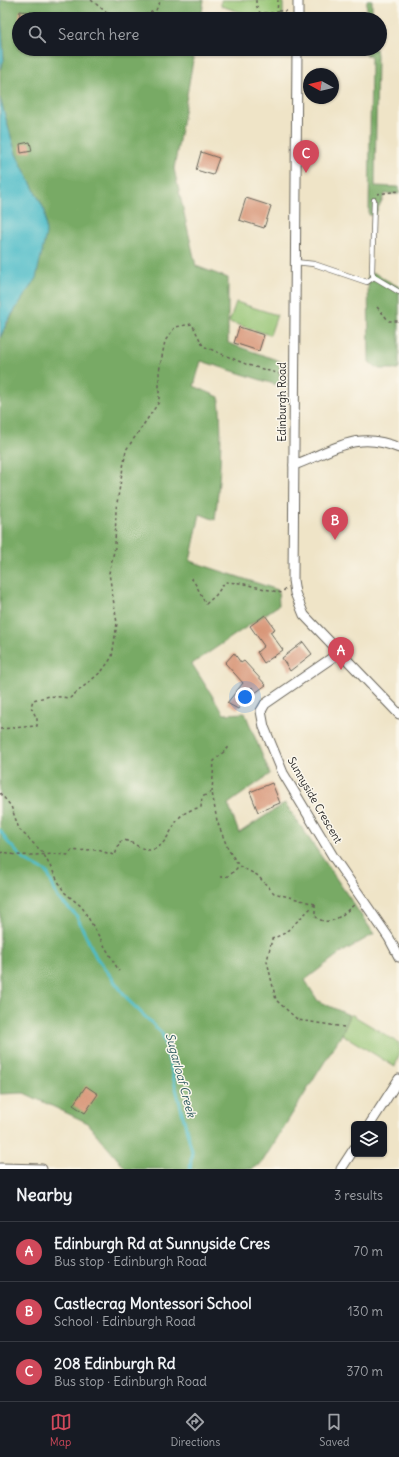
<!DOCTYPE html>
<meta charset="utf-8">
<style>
:root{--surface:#171b24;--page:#20242c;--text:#f1f3f6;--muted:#9ea1a6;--line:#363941;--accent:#d1495b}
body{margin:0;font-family:Delius,sans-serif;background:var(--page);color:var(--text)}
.controls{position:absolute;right:12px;bottom:12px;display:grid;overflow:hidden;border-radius:6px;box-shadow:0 1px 3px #0004}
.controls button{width:36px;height:36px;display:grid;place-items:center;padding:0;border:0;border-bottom:1px solid var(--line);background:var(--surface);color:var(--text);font:20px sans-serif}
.compass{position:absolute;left:303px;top:68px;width:36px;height:36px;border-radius:50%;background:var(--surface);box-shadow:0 1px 3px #0004;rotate:278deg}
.you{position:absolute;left:245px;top:697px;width:14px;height:14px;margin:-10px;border:3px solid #fff;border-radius:50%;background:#1a73e8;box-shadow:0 0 0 6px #1a73e833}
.badge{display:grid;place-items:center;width:26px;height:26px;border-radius:50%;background:var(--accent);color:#fff;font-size:13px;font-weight:700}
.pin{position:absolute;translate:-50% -33px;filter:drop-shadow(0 1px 2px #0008)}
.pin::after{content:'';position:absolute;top:21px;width:14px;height:12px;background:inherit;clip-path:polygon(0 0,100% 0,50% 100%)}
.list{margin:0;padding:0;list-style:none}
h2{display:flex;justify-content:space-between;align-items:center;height:52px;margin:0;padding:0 16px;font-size:17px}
h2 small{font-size:13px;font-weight:400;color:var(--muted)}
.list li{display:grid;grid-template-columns:26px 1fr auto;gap:12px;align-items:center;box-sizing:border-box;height:60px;padding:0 16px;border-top:1px solid var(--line)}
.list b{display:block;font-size:15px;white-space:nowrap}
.list p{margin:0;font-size:13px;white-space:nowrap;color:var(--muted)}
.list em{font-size:13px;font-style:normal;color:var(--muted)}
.icon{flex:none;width:22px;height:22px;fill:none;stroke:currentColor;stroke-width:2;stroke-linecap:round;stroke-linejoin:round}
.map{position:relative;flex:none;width:399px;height:1169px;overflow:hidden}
.search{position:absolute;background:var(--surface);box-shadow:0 1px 3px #0004;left:12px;right:12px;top:12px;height:44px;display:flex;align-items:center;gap:10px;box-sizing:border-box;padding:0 14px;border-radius:22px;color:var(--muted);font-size:15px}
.sheet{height:232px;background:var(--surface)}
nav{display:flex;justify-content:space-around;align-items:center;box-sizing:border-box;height:56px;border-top:1px solid var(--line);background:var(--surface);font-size:11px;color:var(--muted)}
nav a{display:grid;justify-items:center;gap:2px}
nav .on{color:var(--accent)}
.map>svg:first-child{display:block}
</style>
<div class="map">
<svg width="399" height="1169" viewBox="0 0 399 1169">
<rect width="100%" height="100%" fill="#fbf7ec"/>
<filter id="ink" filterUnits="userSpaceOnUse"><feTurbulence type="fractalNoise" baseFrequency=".025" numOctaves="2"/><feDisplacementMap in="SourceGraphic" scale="8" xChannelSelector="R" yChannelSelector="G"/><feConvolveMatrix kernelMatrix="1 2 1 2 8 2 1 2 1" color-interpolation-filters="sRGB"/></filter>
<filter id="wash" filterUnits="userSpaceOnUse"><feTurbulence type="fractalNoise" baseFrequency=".012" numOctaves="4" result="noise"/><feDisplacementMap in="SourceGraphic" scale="16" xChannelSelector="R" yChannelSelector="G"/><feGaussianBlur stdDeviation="0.9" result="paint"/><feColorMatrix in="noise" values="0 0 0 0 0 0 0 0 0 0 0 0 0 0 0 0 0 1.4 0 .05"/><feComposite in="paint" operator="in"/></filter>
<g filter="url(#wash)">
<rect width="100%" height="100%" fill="#efe4c7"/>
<!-- green -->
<g fill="#95c473" stroke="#587048">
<path d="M 221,0 L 283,0 L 283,19 L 262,19 L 221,6 Z"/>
<path d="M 236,302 L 277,315 L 270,335 L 229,322 Z"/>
<path d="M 351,1014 L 399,1043 L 399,1054 L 395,1067 L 342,1034 Z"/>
</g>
<!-- forest -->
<g fill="#78aa65" stroke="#4a6340">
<path d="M 0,0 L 204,0 L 201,19 L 19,19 L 19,49 L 195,49 L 174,169 L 196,266 L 228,278 L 228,343 L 280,361 L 280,386 L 201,361 L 194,386 L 219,397 C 223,439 220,479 215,520 L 200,514 L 190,561 L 278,590 L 279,605 L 192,664 L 224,714 L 245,713 L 270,774 L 228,804 L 239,833 L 285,803 L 374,934 L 339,954 L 305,980 L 318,1001 L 349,1015 L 342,1034 L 261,1164 L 251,1169 L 126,1169 L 86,1122 L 24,1093 L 0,1094 L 0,338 L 17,306 L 45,211 L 16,154 L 0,98 L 0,69 L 4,59 Z"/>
<path d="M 367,0 L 372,0 L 372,19 L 366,19 Z"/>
<path d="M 366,49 L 376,49 L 377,55 L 375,186 L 399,187 L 399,194 L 385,194 L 375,215 L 369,215 L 371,56 L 366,55 Z"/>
<path d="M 374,273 L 399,287 L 399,369 L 379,369 L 369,362 L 368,275 Z"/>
</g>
<!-- water -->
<g fill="#4ebcc8" stroke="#356c72">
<path d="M 0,0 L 4,60 L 0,69 Z"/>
<path d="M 0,98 L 16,154 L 45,211 L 46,234 L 36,278 L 7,322 L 0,338 Z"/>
</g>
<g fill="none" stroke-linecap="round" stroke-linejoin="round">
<!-- stream -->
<path stroke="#4ebcc8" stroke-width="3" d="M 0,830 L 6,840 L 24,860 L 47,872 L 58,898 L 76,915 L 96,957 L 130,1002 L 162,1033 L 192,1151 L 190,1169"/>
</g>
<g id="blocks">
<!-- building -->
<g fill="#d89678">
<path d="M 20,11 L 31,12 L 30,19 L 19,19 Z"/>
<path d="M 30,142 L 32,151 L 21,153 L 20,144 Z"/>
<path d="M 201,152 L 219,158 L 213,175 L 196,170 Z"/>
<path d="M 246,198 L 271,206 L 264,228 L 239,220 Z"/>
<path d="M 239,327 L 264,335 L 259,351 L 234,343 Z"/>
<path d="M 265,615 L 275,629 L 270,632 L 283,650 L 264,663 L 257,652 L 264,646 L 250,626 Z"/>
<path d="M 303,642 L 312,654 L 290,671 L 282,658 Z"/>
<path d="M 234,653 L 241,663 L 244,661 L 266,685 L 255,693 L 252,687 L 238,709 L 227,703 L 243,683 L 225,663 Z"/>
<path d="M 272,783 L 280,803 L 258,812 L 250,792 Z"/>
<path d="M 86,1086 L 98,1094 L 85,1113 L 73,1105 Z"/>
</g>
</g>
</g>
<g filter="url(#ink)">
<use href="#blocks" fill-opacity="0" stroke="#666258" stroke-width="1"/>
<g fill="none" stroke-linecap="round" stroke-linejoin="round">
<!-- lane casing -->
<g stroke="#666258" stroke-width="6">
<g id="lane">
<path d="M 374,200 L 372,272 L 374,277"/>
<path d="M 295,262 L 314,264 L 367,282 L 374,277 L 399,292"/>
</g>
</g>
<!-- street casing -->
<g stroke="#666258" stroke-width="11">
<g id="street">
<path d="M 298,19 L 298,0"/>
<path d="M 297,49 L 293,580 L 295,593 L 304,615 L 399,714"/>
<path d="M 294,465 C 333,451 356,429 399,448"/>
<path d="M 339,653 L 265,704 L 261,711 L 264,727 L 283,773 L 334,858 L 389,938 L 399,957"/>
<path d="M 370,1124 L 399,1079"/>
<path d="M 0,1168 L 42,1169"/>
<path d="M 341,1169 L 354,1149"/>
</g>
</g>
<!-- path -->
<g stroke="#666258" stroke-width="1.5" stroke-dasharray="3 3" stroke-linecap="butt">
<path d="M 91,0 L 110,15 L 136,19 L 156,10 L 161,0"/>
<path d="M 256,0 L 256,5 L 260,13 L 277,13 L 278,0"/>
<path d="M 278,11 L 290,11"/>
<path d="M 377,194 L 399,191"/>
<path d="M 377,307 L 389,321 L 399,321"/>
<path d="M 191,578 C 198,586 200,595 206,604 L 216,595 L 225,582 L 240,583 L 282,593 L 285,589"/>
<path d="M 0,729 L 37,726 L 37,719 L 31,707 L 33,700 L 50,696 L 70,698 L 102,671 L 112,657 L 117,623 L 109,573 L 115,547 L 116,509 L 126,450 L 159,402 L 159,372 L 165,341 L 175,327 L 192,324 L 203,346 L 248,365 L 284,375"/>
<path d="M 212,792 L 214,761 L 229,747"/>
<path d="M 0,793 L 11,806 L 19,829 L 43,853 L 64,892 L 82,907 L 119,971"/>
<path d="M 0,853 C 5,851 10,854 16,855 C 33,856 50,853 68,855 L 72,850 C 80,852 87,849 95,850 C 101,850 107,854 115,855 L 120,842 L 124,840 C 133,842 141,850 150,850 C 165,849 171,828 179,818 C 184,812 193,809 201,807 L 202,797 L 212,792 L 217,821 L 228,849 L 239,866 L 257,875 L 274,893 L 315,904"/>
<path d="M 220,877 L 229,876 L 239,866"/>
<path d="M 315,904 L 285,933 L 272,939 L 267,961 L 276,1000 L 298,1020 L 344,1027"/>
<path d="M 315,904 L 315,916 C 330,930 344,913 355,904"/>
</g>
<!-- lane -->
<use href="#lane" stroke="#fff" stroke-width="4.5"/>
<!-- street -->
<use href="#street" stroke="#fff" stroke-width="9"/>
</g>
</g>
<g text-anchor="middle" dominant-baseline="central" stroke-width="3" stroke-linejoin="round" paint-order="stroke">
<!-- street labels -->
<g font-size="11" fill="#1c1c1c" stroke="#fbf7ec">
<text transform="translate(282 402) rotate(-90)">Edinburgh Road</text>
<text transform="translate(315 800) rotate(60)">Sunnyside Crescent</text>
</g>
<!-- water labels -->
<g font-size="12" font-style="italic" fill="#305c61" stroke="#fbf7ec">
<text transform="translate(181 1075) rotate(75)">Sugarloaf Creek</text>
</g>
</g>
</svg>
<div class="controls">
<button><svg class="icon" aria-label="layers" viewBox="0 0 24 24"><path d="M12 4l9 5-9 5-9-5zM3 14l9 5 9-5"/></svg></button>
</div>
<svg class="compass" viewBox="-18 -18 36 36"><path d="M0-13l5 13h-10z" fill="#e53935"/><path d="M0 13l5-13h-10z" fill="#9ea1a6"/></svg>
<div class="you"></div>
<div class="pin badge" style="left:341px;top:670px">A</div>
<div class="pin badge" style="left:335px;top:540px">B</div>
<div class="pin badge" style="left:306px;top:173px">C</div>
<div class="search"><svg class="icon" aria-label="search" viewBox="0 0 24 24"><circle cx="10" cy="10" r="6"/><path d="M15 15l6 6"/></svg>Search here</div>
</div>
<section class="sheet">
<h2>Nearby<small>3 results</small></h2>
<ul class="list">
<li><span class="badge">A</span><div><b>Edinburgh Rd at Sunnyside Cres</b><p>Bus stop · Edinburgh Road</p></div><em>70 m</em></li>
<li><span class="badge">B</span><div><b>Castlecrag Montessori School</b><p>School · Edinburgh Road</p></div><em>130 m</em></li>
<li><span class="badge">C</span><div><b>208 Edinburgh Rd</b><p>Bus stop · Edinburgh Road</p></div><em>370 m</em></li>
</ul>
</section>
<nav>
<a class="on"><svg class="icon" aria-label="map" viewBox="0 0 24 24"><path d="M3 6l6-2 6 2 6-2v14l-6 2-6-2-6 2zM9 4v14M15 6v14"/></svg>Map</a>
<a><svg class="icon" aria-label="directions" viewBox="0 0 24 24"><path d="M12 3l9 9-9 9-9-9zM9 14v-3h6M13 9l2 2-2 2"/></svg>Directions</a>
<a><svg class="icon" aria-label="saved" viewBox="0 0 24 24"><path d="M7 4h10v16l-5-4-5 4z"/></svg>Saved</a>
</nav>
